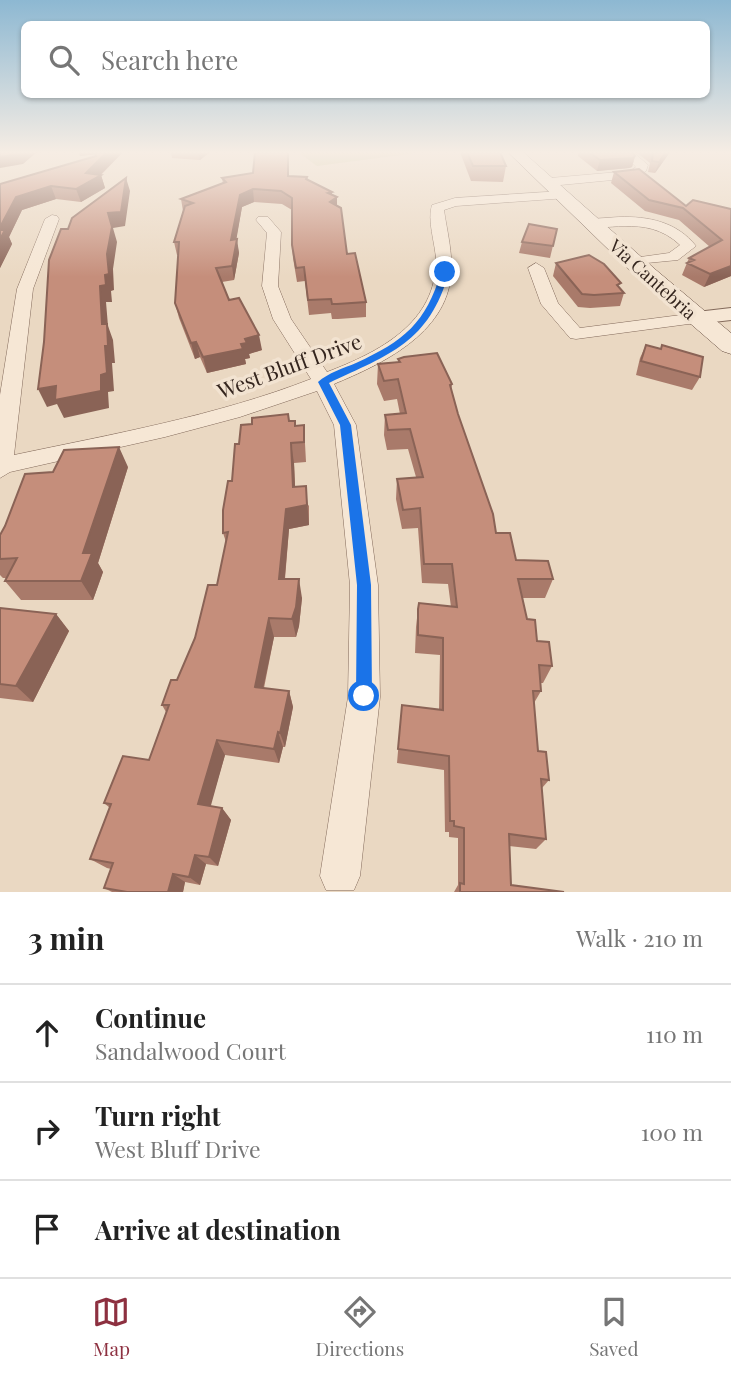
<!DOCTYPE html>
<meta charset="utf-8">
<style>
:root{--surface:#fff;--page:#f2f2f2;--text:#222;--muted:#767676;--line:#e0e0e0;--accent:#8d3040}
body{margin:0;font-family:"Playfair Display",serif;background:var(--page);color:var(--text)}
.stop{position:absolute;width:21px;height:21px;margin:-16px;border:5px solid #1a73e8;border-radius:50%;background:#fff}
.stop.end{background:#1a73e8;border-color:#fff;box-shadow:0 2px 7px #0008}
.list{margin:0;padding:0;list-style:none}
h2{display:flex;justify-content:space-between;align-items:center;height:91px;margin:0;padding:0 28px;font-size:30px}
h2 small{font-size:23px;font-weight:400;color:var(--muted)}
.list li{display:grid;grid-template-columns:46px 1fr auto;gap:21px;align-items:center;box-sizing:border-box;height:98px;padding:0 28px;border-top:2px solid var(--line)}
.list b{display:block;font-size:26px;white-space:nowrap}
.list p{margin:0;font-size:23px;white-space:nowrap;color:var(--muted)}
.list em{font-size:23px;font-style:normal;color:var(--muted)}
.icon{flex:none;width:38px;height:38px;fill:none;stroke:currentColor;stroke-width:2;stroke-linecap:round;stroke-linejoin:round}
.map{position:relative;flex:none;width:731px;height:892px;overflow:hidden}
.search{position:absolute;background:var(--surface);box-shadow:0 2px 5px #0004;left:21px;right:21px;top:21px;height:77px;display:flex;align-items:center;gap:18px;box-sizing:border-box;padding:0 24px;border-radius:10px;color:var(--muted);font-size:26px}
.sheet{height:385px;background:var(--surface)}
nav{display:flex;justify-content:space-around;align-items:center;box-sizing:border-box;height:98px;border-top:2px solid var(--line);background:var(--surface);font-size:19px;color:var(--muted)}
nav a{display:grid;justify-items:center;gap:4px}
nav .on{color:var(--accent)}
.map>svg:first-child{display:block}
</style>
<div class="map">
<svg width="731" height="892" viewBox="0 0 731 892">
<rect width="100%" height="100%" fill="#ead8c2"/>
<!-- green -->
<path fill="#c7c597" d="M 298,152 L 424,152 L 317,166 Z"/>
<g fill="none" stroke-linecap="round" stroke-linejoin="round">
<!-- minor casing -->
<g stroke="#836a5b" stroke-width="1">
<g id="minor">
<path d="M 622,152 L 633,152 L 648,165 L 646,171 L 633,178 L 550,186 L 544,182 L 550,178 L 630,171 L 636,167 Z"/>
<path d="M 563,191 L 569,195 L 567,198 L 456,206 L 444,210 C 447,231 453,253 451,275 C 446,334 382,364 334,384 L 356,425 L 378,585 L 380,697 L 360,876 L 354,890 L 326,890 L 320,876 L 348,697 L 350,585 L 334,425 L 317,391 L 240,417 L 165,437 L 10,472 L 0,478 L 0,395 L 17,289 L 45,219 L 52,215 L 57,216 L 59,219 L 33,289 L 14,455 C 113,434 216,416 311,379 L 273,319 L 262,286 L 267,233 L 256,220 L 258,217 L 268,217 L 281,232 L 278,286 L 291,319 L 327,372 C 379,352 437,323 436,259 C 435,243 427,220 432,205 L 455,198 Z"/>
<path d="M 619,217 C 649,216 677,222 696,246 L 678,260 L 626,265 L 623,262 L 626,259 L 669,253 L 680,245 C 644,211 601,236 585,223 L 592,219 Z"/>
<path d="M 536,263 L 544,268 L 558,303 L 580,328 L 696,313 L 705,318 L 696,323 L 576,339 L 570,338 L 541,304 L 528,268 Z"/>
</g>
</g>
<!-- tertiary casing -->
<g stroke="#836a5b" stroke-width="2">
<path id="tertiary" d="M 731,308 L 731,320 L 696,324 L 688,323 L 685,318 L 688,313 Z"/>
</g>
<!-- secondary casing -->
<g stroke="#644b3e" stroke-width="1">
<path id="secondary" d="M 508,152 L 523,152 L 656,270 L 731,333 L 731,354 L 722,351 L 640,280 Z"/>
</g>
<!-- minor -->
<use href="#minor" fill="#f6e7d5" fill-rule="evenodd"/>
<!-- tertiary -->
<use href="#tertiary" fill="#f6e7d5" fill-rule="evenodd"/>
<!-- secondary -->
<use href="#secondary" fill="#f6e7d5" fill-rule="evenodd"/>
</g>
<!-- wall -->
<g fill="#a97a6a">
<path d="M 79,152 L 123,152 L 101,175 L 105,188 L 81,202 L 56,199 L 22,210 L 9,237 L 12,244 L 0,268 L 0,184 L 96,156 L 96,154 L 80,156 Z"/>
<path d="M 171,152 L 210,152 L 200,160 L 172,158 Z"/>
<path d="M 460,152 L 500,152 L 506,166 L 503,182 L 471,181 Z"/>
<path d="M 578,152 L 632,152 L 635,156 L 632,167 L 629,168 L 597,171 L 578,156 Z"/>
<path d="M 636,152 L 670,152 L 655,173 L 648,172 L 650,163 Z"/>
<path d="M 614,172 L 686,206 L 731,209 L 731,276 L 704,287 L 682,275 L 689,258 L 710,247 L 679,220 L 645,211 L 611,183 Z"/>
<path d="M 289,176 L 307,177 L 308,180 L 332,192 L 332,194 L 337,197 L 337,205 L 347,254 L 366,302 L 366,317 L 338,319 L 332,319 L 331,313 L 309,315 L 305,281 L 297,282 L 293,258 L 292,245 L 292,210 L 282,204 L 254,202 L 242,207 L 236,239 L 239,253 L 234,280 L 222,282 L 229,300 L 262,350 L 249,354 L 250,358 L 245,359 L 246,364 L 207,373 L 200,357 L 195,359 L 179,318 L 175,303 L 178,255 L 177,255 L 174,242 L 183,211 L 181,199 L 223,184 L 222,178 Z"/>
<path d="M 557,229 L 550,258 L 519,253 L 522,242 Z"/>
<path d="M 556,263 L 619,287 L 624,293 L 620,306 L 590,308 L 578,307 L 553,276 Z"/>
<path d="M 646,345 L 700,377 L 692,390 L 636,375 L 640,358 Z"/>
<path d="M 398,359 L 452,384 L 451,390 L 458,414 L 496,533 L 516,560 L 553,579 L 545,598 L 522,598 L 527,619 L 537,641 L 552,666 L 543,683 L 540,683 L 541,691 L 534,703 L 538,751 L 549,780 L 542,788 L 546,839 L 536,849 L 509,846 L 511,885 L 564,892 L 454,892 L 458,885 L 458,838 L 449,837 L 449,832 L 445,832 L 444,770 L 397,763 L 402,705 L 439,710 L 440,655 L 415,653 L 416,627 L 418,609 L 451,607 L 448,584 L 422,583 L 418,528 L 402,529 L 396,499 L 397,479 L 416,477 L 408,449 L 387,450 L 384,435 L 385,415 L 400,414 L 397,399 L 384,401 L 377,384 L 378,364 L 398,362 Z"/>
<path d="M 288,414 L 289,421 L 296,426 L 304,425 L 306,462 L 294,463 L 295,487 L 309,506 L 309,525 L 289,529 L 285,579 L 302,598 L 299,626 L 296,637 L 274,637 L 264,688 L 289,691 L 293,707 L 285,747 L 283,747 L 279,763 L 225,755 L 210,806 L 222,808 L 231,820 L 218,866 L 206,864 L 200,885 L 185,882 L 183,892 L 112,892 L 104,888 L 111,869 L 107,868 L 90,859 L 110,808 L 104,803 L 149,760 L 166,712 L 162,705 L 177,680 L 217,585 L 226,542 L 223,533 L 239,444 L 252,424 Z"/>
<path d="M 128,467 L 98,563 L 103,572 L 93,600 L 21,600 L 5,581 L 7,578 L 3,578 L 0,575 L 0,535 Z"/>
<path d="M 0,608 L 56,614 L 69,631 L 33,702 L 0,698 Z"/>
</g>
<!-- shaded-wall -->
<g fill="#8a6356">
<path d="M 22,152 L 37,152 L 23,164 L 0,168 L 0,157 Z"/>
<path d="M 79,152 L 96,152 L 97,154 L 80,156 Z"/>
<path d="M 107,152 L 123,152 L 100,175 L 101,175 L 105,188 L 81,202 L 76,189 L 86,173 Z"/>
<path d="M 198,152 L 210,152 L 200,160 Z"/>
<path d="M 666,152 L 670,152 L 655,173 L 659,162 Z"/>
<path d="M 635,156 L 632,167 L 629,168 L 597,171 L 600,160 Z"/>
<path d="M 126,178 L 130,191 L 125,226 L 113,228 L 117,242 L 113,269 L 114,290 L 111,291 L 112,302 L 106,302 L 108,326 L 113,340 L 115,363 L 112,363 L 114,391 L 108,392 L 109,408 L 64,418 L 57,404 L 47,407 L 38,389 L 101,375 L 102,324 L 100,286 L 105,275 L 107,254 L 108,213 Z"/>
<path d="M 51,186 L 56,199 L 22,210 L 9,237 L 12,244 L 0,268 L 0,227 L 16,197 Z"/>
<path d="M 253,189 L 254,202 L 242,207 L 234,253 L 231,240 L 240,195 Z"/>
<path d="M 332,192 L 332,201 L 337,197 L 337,210 L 331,214 L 328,193 Z"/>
<path d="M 237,239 L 239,253 L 234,280 L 232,266 Z"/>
<path d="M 731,266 L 731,276 L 704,287 L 710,274 Z"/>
<path d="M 259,335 L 262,350 L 249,354 L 250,358 L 245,359 L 246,364 L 207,373 L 203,357 L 245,339 Z"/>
<path d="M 196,342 L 200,357 L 195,359 L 191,343 Z"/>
<path d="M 291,443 L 294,463 L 296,507 L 293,487 Z"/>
<path d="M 119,447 L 128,467 L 98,563 L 103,572 L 93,600 L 81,581 L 83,553 Z"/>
<path d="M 306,486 L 309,525 L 289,529 L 283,598 L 279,579 L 286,509 Z"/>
<path d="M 299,579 L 302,598 L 299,626 L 296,637 L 292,619 Z"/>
<path d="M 56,614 L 69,631 L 33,702 L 16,686 Z"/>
<path d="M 269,618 L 274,637 L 260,703 L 255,687 Z"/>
<path d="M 289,691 L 293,707 L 285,747 L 280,733 Z"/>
<path d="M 278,732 L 283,747 L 279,763 L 274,749 Z"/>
<path d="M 217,740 L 225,755 L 208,816 L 198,804 Z"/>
<path d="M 222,808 L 231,820 L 218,866 L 209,857 Z"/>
<path d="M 195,855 L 206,864 L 200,885 L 189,877 Z"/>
<path d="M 173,874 L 185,882 L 183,892 L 168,892 Z"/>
</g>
<!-- building -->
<g fill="#c58e7b" stroke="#8a6356" stroke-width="2">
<path d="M 0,152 L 22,152 L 19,154 L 0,157 Z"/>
<path d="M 95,152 L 107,152 L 86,173 L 101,175 L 76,189 L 51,186 L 16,197 L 0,227 L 0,184 L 96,156 Z"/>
<path d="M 255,152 L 288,152 L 288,176 L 307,177 L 306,179 L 332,192 L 328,193 L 337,197 L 330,202 L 341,208 L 347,254 L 355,253 L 366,302 L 337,304 L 332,304 L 331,299 L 308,300 L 304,267 L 296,268 L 292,245 L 292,198 L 281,191 L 253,189 L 240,195 L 231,240 L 237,239 L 232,266 L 216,268 L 229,300 L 239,298 L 259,335 L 245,339 L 247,343 L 241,344 L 243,349 L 203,357 L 196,342 L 191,343 L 175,303 L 179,242 L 174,242 L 185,206 L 193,203 L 181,199 L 226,182 L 222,178 L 253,173 Z"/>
<path d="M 467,152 L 500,152 L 506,166 L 473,166 Z"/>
<path d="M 589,152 L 632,152 L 635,156 L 633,158 L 600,160 Z"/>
<path d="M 652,152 L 666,152 L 659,162 L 652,161 L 653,152 Z"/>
<path d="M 639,169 L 686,206 L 693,200 L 731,209 L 731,266 L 710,274 L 687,263 L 694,260 L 689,258 L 722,240 L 683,208 L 649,200 L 614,172 Z"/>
<path d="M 126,178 L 121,212 L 108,213 L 112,227 L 107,254 L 109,274 L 105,275 L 106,285 L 100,286 L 102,324 L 107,324 L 108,346 L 105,346 L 107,373 L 101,375 L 101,391 L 55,400 L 56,386 L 38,389 L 44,342 L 49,260 L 61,229 L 68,229 L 72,218 Z"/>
<path d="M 529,224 L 557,229 L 553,246 L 522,242 Z"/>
<path d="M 0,230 L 5,230 L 0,239 Z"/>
<path d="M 589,255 L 604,264 L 621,283 L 617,285 L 624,293 L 594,295 L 582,294 L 556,263 Z"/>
<path d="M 646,345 L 661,349 L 662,345 L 703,357 L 700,377 L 641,361 Z"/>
<path d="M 437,353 L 452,384 L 450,385 L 458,414 L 493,514 L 496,533 L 510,533 L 516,560 L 548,561 L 553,579 L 518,579 L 527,619 L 535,620 L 537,641 L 549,642 L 552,666 L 539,665 L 541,691 L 533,691 L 538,751 L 546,752 L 549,780 L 541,779 L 546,839 L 509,834 L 511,885 L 564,892 L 460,892 L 460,883 L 464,884 L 464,828 L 454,826 L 454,821 L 450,821 L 449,756 L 398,749 L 402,705 L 443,710 L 443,638 L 418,635 L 418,609 L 419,603 L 457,607 L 452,564 L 424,564 L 420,508 L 403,510 L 397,479 L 423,477 L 410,429 L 388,430 L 385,415 L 406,413 L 398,379 L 384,381 L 378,364 L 400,362 L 398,359 L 404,357 Z"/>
<path d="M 288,414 L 289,421 L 295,421 L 295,426 L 304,425 L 304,442 L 291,443 L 293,487 L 306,486 L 307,505 L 286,509 L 279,579 L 299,579 L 296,607 L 292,619 L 269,618 L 255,687 L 289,691 L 280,733 L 278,732 L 274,749 L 217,740 L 198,804 L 222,808 L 209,857 L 195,855 L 189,877 L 173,874 L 168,892 L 127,892 L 104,888 L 113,863 L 90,859 L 111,804 L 104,803 L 123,756 L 149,760 L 169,705 L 162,705 L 171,680 L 177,680 L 195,638 L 208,585 L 217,585 L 228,532 L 223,533 L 223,510 L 228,481 L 232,481 L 235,444 L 239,444 L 241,425 L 252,424 L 252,418 Z"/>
<path d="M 119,447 L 83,553 L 92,553 L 81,581 L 5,581 L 17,558 L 0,559 L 0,535 L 5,526 L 25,474 L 53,472 L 64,450 Z"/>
<path d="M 0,608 L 56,614 L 16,686 L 0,684 Z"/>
</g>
<!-- sky -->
<linearGradient id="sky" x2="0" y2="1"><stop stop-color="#8db8d2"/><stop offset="0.55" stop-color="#f6ede4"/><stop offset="1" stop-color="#f6ede4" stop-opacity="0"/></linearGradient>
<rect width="731" height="277" fill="url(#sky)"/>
<!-- route -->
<path fill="#1a73e8" d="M 445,270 L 449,272 C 429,343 390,354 329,383 L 351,425 L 371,585 L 372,696 L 370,702 L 364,705 L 358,702 L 356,696 L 357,585 L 340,425 L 318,382 C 328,373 344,368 356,363 C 404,341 426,323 441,272 Z"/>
<g text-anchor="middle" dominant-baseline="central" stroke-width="7" stroke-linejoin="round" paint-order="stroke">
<!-- far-street labels -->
<g font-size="18" fill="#34251e" stroke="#f2e3d1">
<text transform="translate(653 279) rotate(42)">Via Cantebria</text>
</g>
<!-- street labels -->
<g font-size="21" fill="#34251e" stroke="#f2e3d1">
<text transform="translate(289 365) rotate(-20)">West Bluff Drive</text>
</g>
</g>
</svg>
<div class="stop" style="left:364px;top:696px"></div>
<div class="stop end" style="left:445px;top:272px"></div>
<div class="search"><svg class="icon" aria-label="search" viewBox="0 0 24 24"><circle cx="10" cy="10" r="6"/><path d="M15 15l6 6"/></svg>Search here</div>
</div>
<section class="sheet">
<h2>3 min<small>Walk · 210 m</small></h2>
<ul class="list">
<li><svg class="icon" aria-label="ahead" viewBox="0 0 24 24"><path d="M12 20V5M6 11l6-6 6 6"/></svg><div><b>Continue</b><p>Sandalwood Court</p></div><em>110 m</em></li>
<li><svg class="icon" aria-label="right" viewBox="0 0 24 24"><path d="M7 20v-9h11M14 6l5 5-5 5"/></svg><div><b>Turn right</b><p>West Bluff Drive</p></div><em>100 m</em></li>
<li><svg class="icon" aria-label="arrive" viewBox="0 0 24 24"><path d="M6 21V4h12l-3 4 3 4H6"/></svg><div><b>Arrive at destination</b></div></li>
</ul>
</section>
<nav>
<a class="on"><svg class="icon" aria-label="map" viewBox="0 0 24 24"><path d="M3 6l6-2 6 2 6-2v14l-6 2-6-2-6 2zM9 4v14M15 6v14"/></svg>Map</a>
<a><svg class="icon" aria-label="directions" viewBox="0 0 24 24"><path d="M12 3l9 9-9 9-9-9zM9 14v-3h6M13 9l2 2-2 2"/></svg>Directions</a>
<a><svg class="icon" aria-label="saved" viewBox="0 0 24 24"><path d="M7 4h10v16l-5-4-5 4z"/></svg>Saved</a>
</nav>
